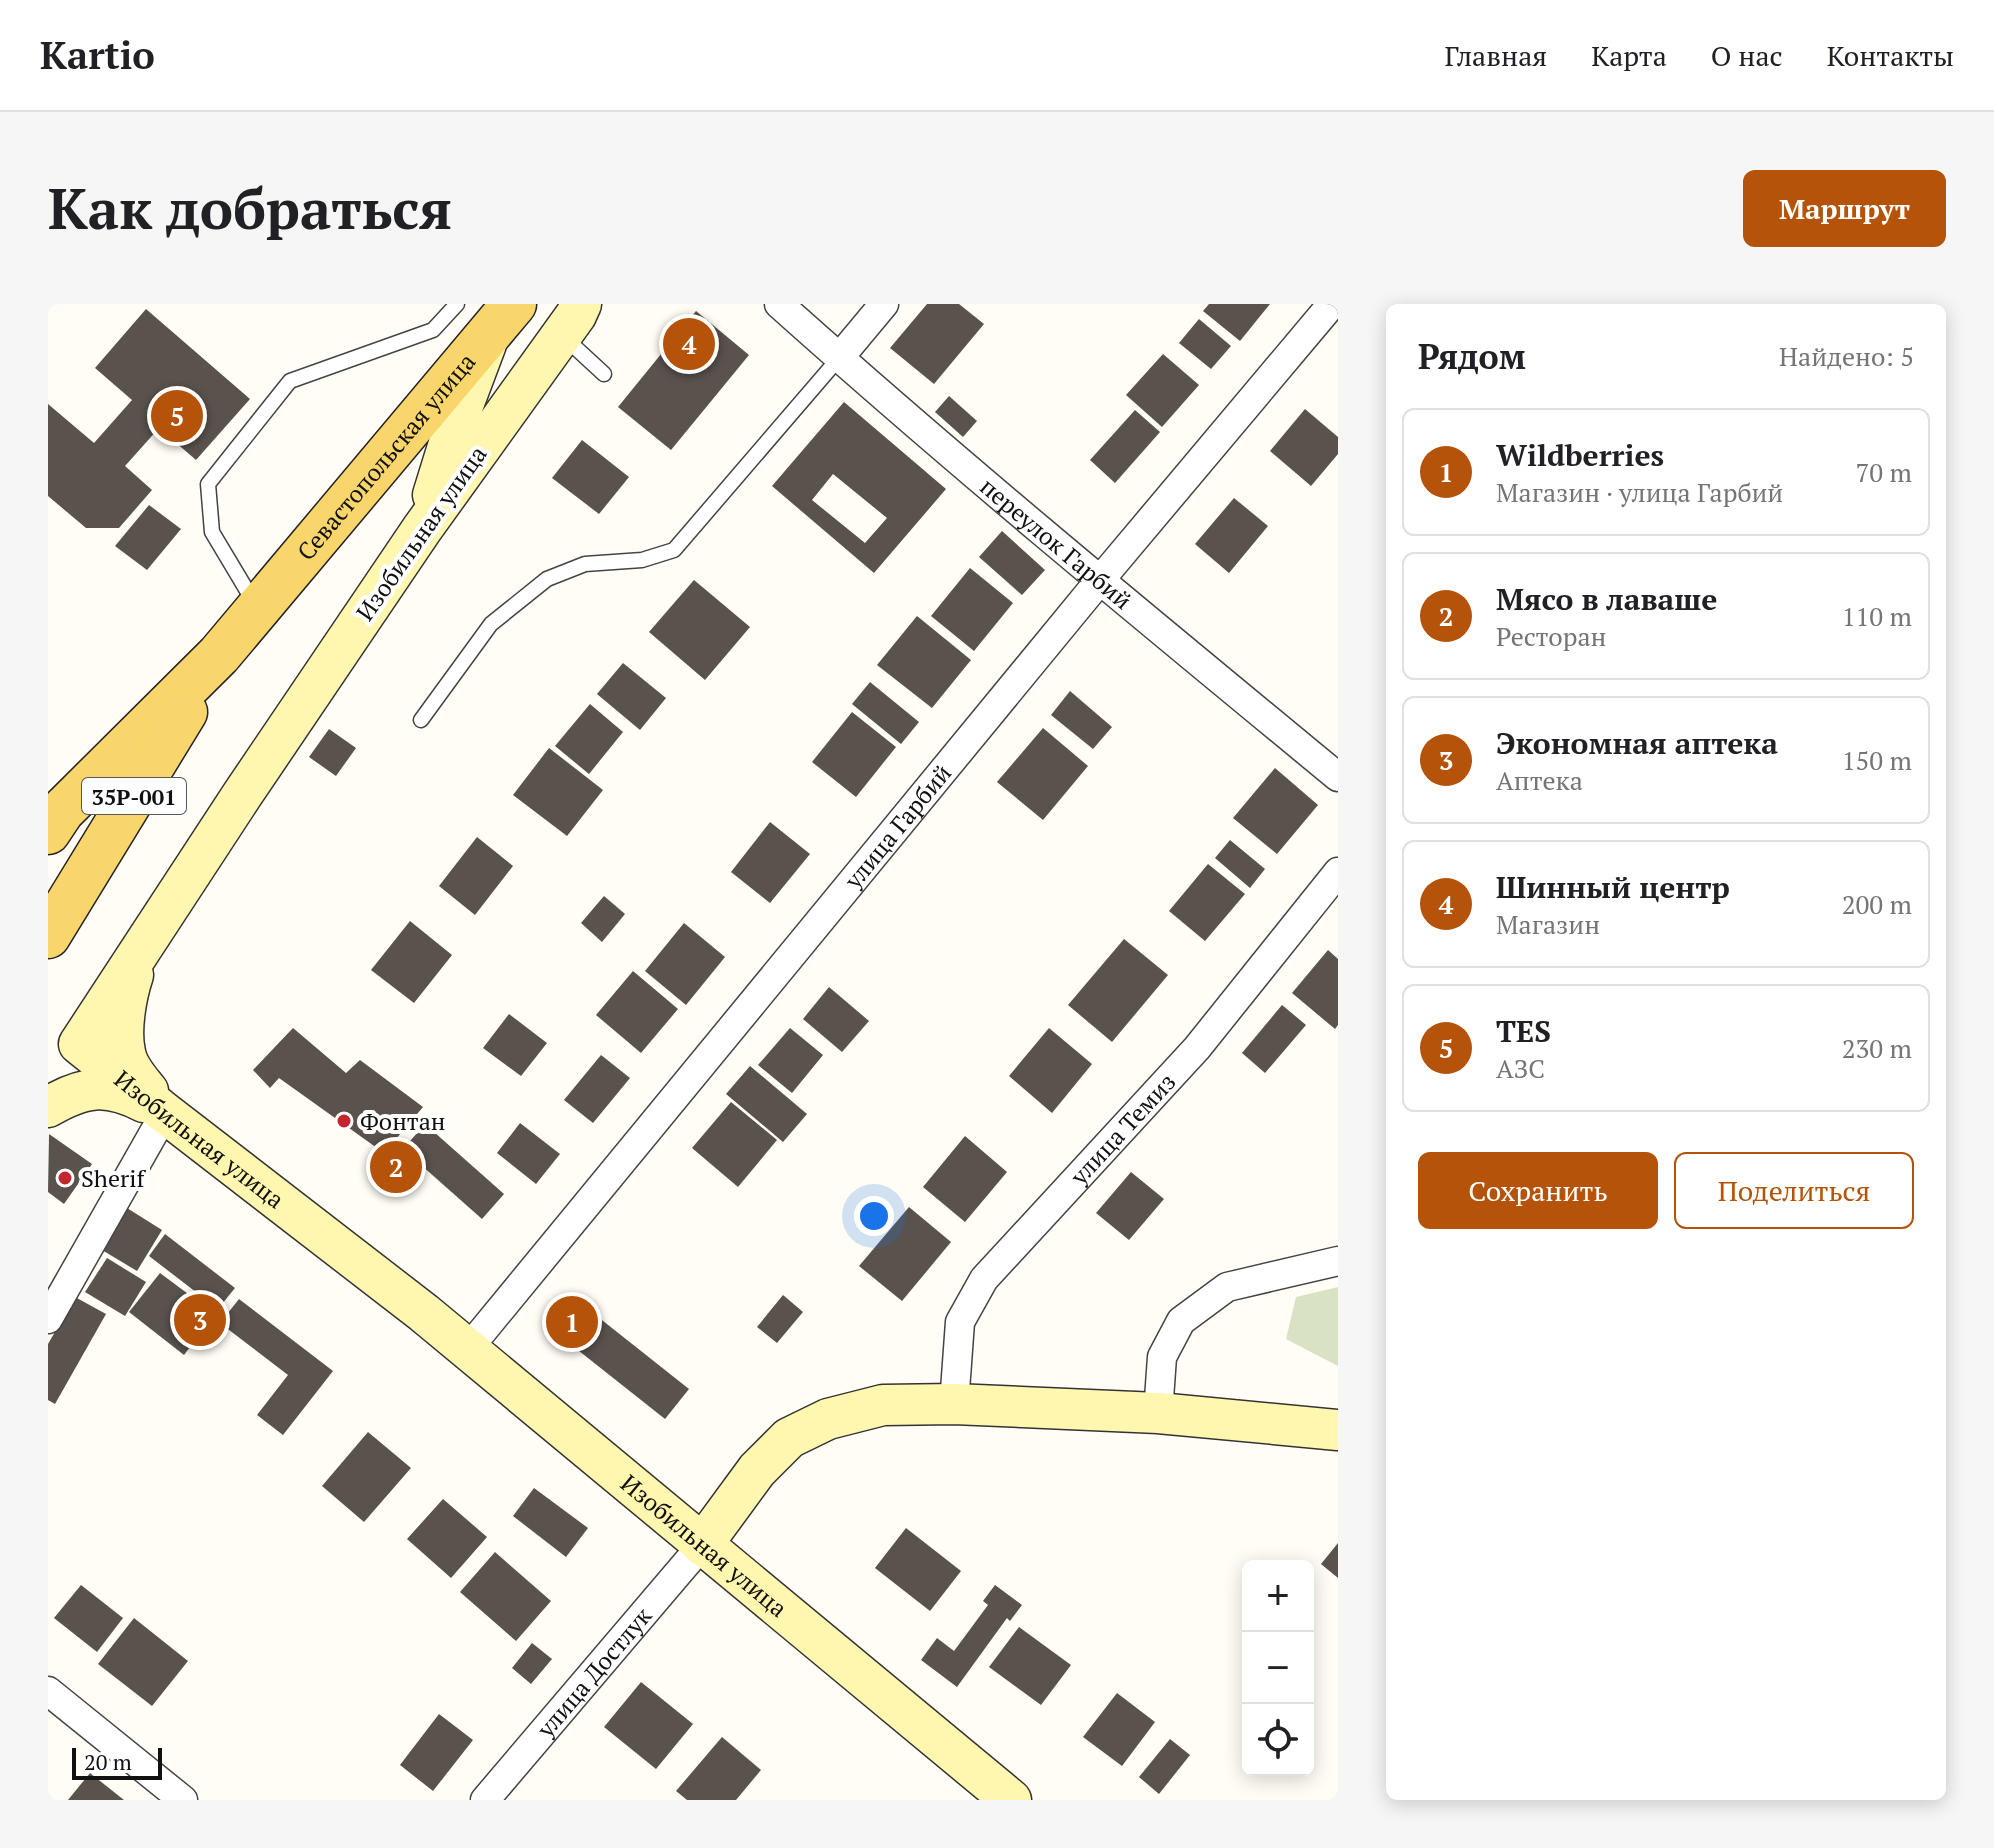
<!DOCTYPE html>
<html lang="ru">
<meta charset="utf-8">
<style>
:root{--surface:#fff;--page:#f6f6f6;--text:#202124;--muted:#757577;--line:#e0e0e0;--accent:#b45309}
body{margin:0;font-family:"PT Serif",serif;background:var(--page);color:var(--text)}
.controls{position:absolute;right:24px;bottom:24px;display:grid;overflow:hidden;border-radius:12px;box-shadow:0 4px 20px #0003}
.controls button{width:72px;height:72px;display:grid;place-items:center;padding:0;border:0;border-bottom:2px solid var(--line);background:var(--surface);color:var(--text);font:40px sans-serif}
.scale{position:absolute;left:24px;bottom:20px;width:90px;box-sizing:border-box;padding-left:8px;border:4px solid #111;border-top:0;font-size:22px;line-height:28px;white-space:nowrap;color:#111;-webkit-text-stroke:6px #fff;paint-order:stroke}
.you{position:absolute;left:826px;top:912px;width:28px;height:28px;margin:-20px;border:6px solid #fff;border-radius:50%;background:#1a73e8;box-shadow:0 0 0 12px #1a73e833}
.badge{display:grid;place-items:center;width:52px;height:52px;border-radius:50%;background:var(--accent);color:#fff;font-size:26px;font-weight:700}
.pin{position:absolute;translate:-50% -50%;border:4px solid #fff;box-shadow:0 2px 8px #0006}
.list{margin:0;padding:0;list-style:none}
h2{display:flex;justify-content:space-between;align-items:center;height:104px;margin:0;padding:0 32px;font-size:34px}
h2 small{font-size:26px;font-weight:400;color:var(--muted)}
.list li{display:grid;grid-template-columns:52px 1fr auto;gap:24px;align-items:center;box-sizing:border-box;height:128px;margin:0 16px 16px;padding:0 16px;border:2px solid var(--line);border-radius:12px}
.list b{display:block;font-size:30px;white-space:nowrap}
.list p{margin:0;font-size:26px;white-space:nowrap;color:var(--muted)}
.list em{font-size:26px;font-style:normal;color:var(--muted)}
.actions{display:flex;gap:16px;padding:24px 32px}
.actions a{flex:1;padding:18px 0;border:2px solid var(--accent);border-radius:12px;text-align:center;font-size:28px;color:var(--accent)}
.actions .main{background:var(--accent);color:#fff}
.icon{flex:none;width:44px;height:44px;fill:none;stroke:currentColor;stroke-width:2;stroke-linecap:round;stroke-linejoin:round}
.map{position:relative;flex:none;width:1290px;height:1496px;overflow:hidden;border-radius:12px}
header{display:flex;align-items:center;gap:48px;box-sizing:border-box;height:112px;padding:0 40px;background:var(--surface);border-bottom:2px solid var(--line)}
header strong{font-size:38px}
nav{display:flex;gap:44px;margin-inline-start:auto;font-size:28px}
.intro{display:flex;align-items:center;justify-content:space-between;box-sizing:border-box;height:192px;padding:0 48px}
h1{margin:0;font-size:56px}
.button{padding:20px 36px;border-radius:12px;background:var(--accent);color:#fff;font-size:28px;font-weight:700}
main{display:flex;gap:48px;padding:0 48px}
aside{flex:1;background:var(--surface);border-radius:12px;box-shadow:0 4px 20px #0003}
.map>svg:first-child{display:block}
</style>
<header>
<strong>Kartio</strong>
<nav><a>Главная</a><a>Карта</a><a>О нас</a><a>Контакты</a></nav>
</header>
<div class="intro"><h1>Как добраться</h1><a class="button">Маршрут</a></div>
<main>
<div class="map">
<svg width="1290" height="1496" viewBox="0 0 1290 1496">
<rect width="100%" height="100%" fill="#fffdf5"/>
<!-- cemetery -->
<path fill="#d9e3c4" d="M 1290,983 L 1290,1062 L 1238,1035 L 1248,993 Z"/>
<!-- building -->
<g fill="#5a524d" fill-rule="evenodd">
<path d="M 879,0 L 911,0 L 936,20 L 886,80 L 842,44 Z"/>
<path d="M 1161,0 L 1222,0 L 1192,37 L 1155,7 Z"/>
<path d="M 98,5 L 202,95 L 148,156 L 111,124 L 77,162 L 104,186 L 71,224 L 38,224 L 0,192 L 0,100 L 46,139 L 84,96 L 47,64 Z"/>
<path d="M 648,7 L 701,51 L 623,146 L 570,103 Z"/>
<path d="M 1151,15 L 1183,42 L 1163,65 L 1131,39 Z"/>
<path d="M 1115,50 L 1151,81 L 1114,123 L 1078,91 Z"/>
<path d="M 901,92 L 929,117 L 915,133 L 887,108 Z"/>
<path d="M 796,98 L 898,185 L 826,269 L 724,182 ZM 785,170 L 839,214 L 817,239 L 764,196 Z"/>
<path d="M 1257,105 L 1290,133 L 1290,150 L 1263,182 L 1222,147 Z"/>
<path d="M 1087,106 L 1112,128 L 1067,179 L 1042,156 Z"/>
<path d="M 534,136 L 581,173 L 551,210 L 504,174 Z"/>
<path d="M 1186,194 L 1220,222 L 1181,269 L 1147,240 Z"/>
<path d="M 101,201 L 133,225 L 99,266 L 67,242 Z"/>
<path d="M 954,227 L 997,266 L 974,291 L 931,253 Z"/>
<path d="M 922,264 L 965,299 L 926,347 L 883,312 Z"/>
<path d="M 646,276 L 702,323 L 657,376 L 601,328 Z"/>
<path d="M 869,312 L 923,356 L 884,404 L 829,361 Z"/>
<path d="M 575,359 L 618,394 L 592,426 L 549,390 Z"/>
<path d="M 822,378 L 871,418 L 853,440 L 804,400 Z"/>
<path d="M 1022,387 L 1064,423 L 1045,445 L 1003,411 Z"/>
<path d="M 542,400 L 575,428 L 541,470 L 507,442 Z"/>
<path d="M 804,408 L 848,443 L 808,493 L 764,458 Z"/>
<path d="M 995,424 L 1040,462 L 995,516 L 949,478 Z"/>
<path d="M 281,425 L 308,444 L 288,472 L 261,453 Z"/>
<path d="M 501,444 L 555,486 L 519,532 L 465,491 Z"/>
<path d="M 1227,464 L 1270,501 L 1229,550 L 1185,514 Z"/>
<path d="M 722,518 L 762,550 L 722,599 L 683,568 Z"/>
<path d="M 429,533 L 465,562 L 427,611 L 391,582 Z"/>
<path d="M 1182,536 L 1217,565 L 1202,584 L 1167,554 Z"/>
<path d="M 1160,560 L 1197,590 L 1157,637 L 1121,607 Z"/>
<path d="M 556,592 L 577,610 L 554,638 L 533,619 Z"/>
<path d="M 362,617 L 404,651 L 366,699 L 323,666 Z"/>
<path d="M 636,619 L 677,653 L 638,701 L 597,667 Z"/>
<path d="M 1076,635 L 1120,671 L 1064,738 L 1020,701 Z"/>
<path d="M 1280,646 L 1290,655 L 1290,721 L 1287,725 L 1244,689 Z"/>
<path d="M 585,667 L 630,705 L 593,749 L 548,711 Z"/>
<path d="M 781,683 L 821,717 L 794,748 L 755,715 Z"/>
<path d="M 1234,701 L 1258,721 L 1217,769 L 1194,749 Z"/>
<path d="M 461,710 L 499,739 L 473,772 L 435,744 Z"/>
<path d="M 245,724 L 298,769 L 312,756 L 375,803 L 336,849 L 231,774 L 222,784 L 205,766 Z"/>
<path d="M 742,724 L 775,751 L 744,789 L 710,761 Z"/>
<path d="M 1001,724 L 1044,760 L 1004,809 L 961,772 Z"/>
<path d="M 553,751 L 582,774 L 545,819 L 516,796 Z"/>
<path d="M 702,762 L 759,810 L 735,838 L 678,790 Z"/>
<path d="M 683,798 L 729,836 L 690,883 L 644,844 Z"/>
<path d="M 472,819 L 512,850 L 488,880 L 449,849 Z"/>
<path d="M 377,820 L 456,890 L 434,915 L 355,845 Z"/>
<path d="M 1,830 L 44,860 L 16,900 L 0,888 Z"/>
<path d="M 917,832 L 959,868 L 917,918 L 875,883 Z"/>
<path d="M 346,841 L 373,870 L 354,888 L 326,860 Z"/>
<path d="M 1083,868 L 1116,895 L 1081,936 L 1048,909 Z"/>
<path d="M 861,903 L 903,938 L 854,997 L 811,962 Z"/>
<path d="M 79,904 L 114,926 L 89,967 L 54,946 Z"/>
<path d="M 117,930 L 187,984 L 170,1005 L 101,952 Z"/>
<path d="M 59,954 L 98,978 L 77,1012 L 37,988 Z"/>
<path d="M 112,969 L 167,1010 L 136,1051 L 81,1008 Z"/>
<path d="M 521,990 L 641,1085 L 617,1115 L 497,1020 Z"/>
<path d="M 735,991 L 755,1008 L 729,1039 L 709,1023 Z"/>
<path d="M 27,993 L 58,1010 L 7,1100 L 0,1096 L 0,1040 Z"/>
<path d="M 191,995 L 285,1067 L 235,1131 L 209,1111 L 240,1071 L 172,1019 Z"/>
<path d="M 320,1128 L 363,1164 L 316,1218 L 274,1182 Z"/>
<path d="M 486,1184 L 540,1224 L 518,1253 L 465,1212 Z"/>
<path d="M 395,1195 L 439,1233 L 403,1274 L 359,1235 Z"/>
<path d="M 858,1224 L 913,1267 L 882,1307 L 827,1264 Z"/>
<path d="M 1290,1239 L 1290,1274 L 1273,1260 Z"/>
<path d="M 447,1248 L 503,1297 L 468,1337 L 412,1288 Z"/>
<path d="M 33,1281 L 75,1314 L 49,1348 L 6,1314 Z"/>
<path d="M 947,1281 L 974,1301 L 962,1317 L 959,1314 L 909,1383 L 873,1356 L 889,1334 L 906,1347 L 940,1301 L 935,1297 Z"/>
<path d="M 86,1314 L 140,1357 L 104,1402 L 50,1360 Z"/>
<path d="M 971,1323 L 1023,1361 L 993,1401 L 941,1363 Z"/>
<path d="M 484,1339 L 504,1355 L 483,1380 L 464,1364 Z"/>
<path d="M 593,1378 L 645,1420 L 608,1465 L 556,1423 Z"/>
<path d="M 1069,1389 L 1107,1418 L 1074,1462 L 1035,1433 Z"/>
<path d="M 391,1410 L 425,1436 L 385,1487 L 352,1461 Z"/>
<path d="M 674,1433 L 713,1466 L 688,1496 L 639,1496 L 628,1487 Z"/>
<path d="M 1122,1435 L 1142,1451 L 1111,1490 L 1091,1473 Z"/>
<path d="M 42,1469 L 76,1496 L 20,1496 Z"/>
</g>
<g fill="none" stroke-linecap="round" stroke-linejoin="round">
<!-- lane casing -->
<g stroke="#444" stroke-width="17">
<g id="lane">
<path d="M 517,34 L 556,70"/>
<path d="M 207,300 L 164,228 L 160,180 L 242,77 L 385,26 L 409,0"/>
<path d="M 373,416 L 443,320 L 499,275 L 537,260 L 594,256 L 626,246 L 791,54"/>
</g>
</g>
<!-- street casing -->
<g stroke="#444" stroke-width="31">
<g id="street">
<path id="s1" d="M 731,0 C 913,163 1102,318 1290,473"/>
<path d="M 791,54 L 836,0"/>
<path d="M 0,1015 L 117,809"/>
<path id="s2" d="M 419,1046 L 1052,276 L 1284,0"/>
<path id="s3" d="M 906,1100 L 912,1018 L 936,975 L 1149,744 L 1290,568"/>
<path d="M 1110,1109 L 1114,1053 L 1133,1017 L 1179,983 L 1290,957"/>
<path d="M 0,1387 L 135,1496"/>
<path id="s4" d="M 437,1496 L 654,1241"/>
</g>
</g>
<!-- secondary casing -->
<g stroke="#333" stroke-width="43">
<g id="secondary">
<path id="s5" d="M 533,0 L 528,11 L 374,225 L 194,491 L 31,740 L 117,809 L 376,1009 L 963,1496"/>
<path d="M 385,191 L 402,136 L 438,40"/>
<path d="M 85,671 C 78,692 72,726 77,748 C 79,763 91,776 100,787"/>
<path d="M 0,803 C 36,782 58,779 96,798"/>
<path d="M 654,1241 L 709,1166 L 741,1134 L 780,1115 L 835,1101 L 906,1100 L 1110,1109 L 1290,1126"/>
</g>
</g>
<!-- primary casing -->
<g stroke="#222" stroke-width="47">
<g id="primary">
<path id="s6" d="M 0,528 L 14,507 L 171,351 L 466,0"/>
<path d="M 0,632 L 137,408"/>
</g>
</g>
<!-- lane -->
<use href="#lane" stroke="#fff" stroke-width="14"/>
<!-- street -->
<use href="#street" stroke="#fff" stroke-width="28"/>
<!-- secondary -->
<use href="#secondary" stroke="#fff6b0" stroke-width="40"/>
<!-- primary -->
<use href="#primary" stroke="#f9d66b" stroke-width="44"/>
</g>
<!-- markers -->
<g fill="#c4262e" stroke="#fff" stroke-width="3">
<circle cx="296" cy="817" r="8"/>
<circle cx="17" cy="874" r="8"/>
</g>
<g text-anchor="middle" dominant-baseline="central" stroke-width="8" stroke-linejoin="round" paint-order="stroke">
<!-- shield labels -->
<rect fill="#fff" stroke="#585858" stroke-width="2" x="34" y="474" width="104" height="36" rx="6"/>
<g font-size="22" font-weight="bold" fill="#111">
<text x="86" y="492">35Р-001</text>
</g>
<!-- street labels -->
<g font-size="24" fill="#111" stroke="#fff">
<text stroke="none"><textPath href="#s6" startOffset="506">Севастопольская улица</textPath></text>
<text transform="translate(373 229) rotate(-55)">Изобильная улица</text>
<text stroke="none"><textPath href="#s1" startOffset="366">переулок Гарбий</textPath></text>
<text stroke="none"><textPath href="#s2" startOffset="678">улица Гарбий</textPath></text>
<text stroke="none"><textPath href="#s3" startOffset="336">улица Темиз</textPath></text>
<text stroke="none"><textPath href="#s5" startOffset="1048">Изобильная улица</textPath></text>
<text stroke="none"><textPath href="#s5" startOffset="1696">Изобильная улица</textPath></text>
<text stroke="none"><textPath href="#s4" startOffset="168">улица Достлук</textPath></text>
</g>
<!-- poi labels -->
<g font-size="24" fill="#111" stroke="#fff" text-anchor="start">
<text x="312" y="817">Фонтан</text>
<text x="33" y="874">Sherif</text>
</g>
</g>
</svg>
<div class="controls">
<button>+</button>
<button>−</button>
<button><svg class="icon" aria-label="locate" viewBox="0 0 24 24"><circle cx="12" cy="12" r="6"/><path d="M12 2v4M12 18v4M2 12h4M18 12h4"/></svg></button>
</div>
<div class="scale">20 m</div>
<div class="you"></div>
<div class="pin badge" style="left:524px;top:1018px">1</div>
<div class="pin badge" style="left:348px;top:863px">2</div>
<div class="pin badge" style="left:152px;top:1016px">3</div>
<div class="pin badge" style="left:641px;top:40px">4</div>
<div class="pin badge" style="left:129px;top:112px">5</div>
</div>
<aside>
<h2>Рядом<small>Найдено: 5</small></h2>
<ul class="list">
<li><span class="badge">1</span><div><b>Wildberries</b><p>Магазин · улица Гарбий</p></div><em>70 m</em></li>
<li><span class="badge">2</span><div><b>Мясо в лаваше</b><p>Ресторан</p></div><em>110 m</em></li>
<li><span class="badge">3</span><div><b>Экономная аптека</b><p>Аптека</p></div><em>150 m</em></li>
<li><span class="badge">4</span><div><b>Шинный центр</b><p>Магазин</p></div><em>200 m</em></li>
<li><span class="badge">5</span><div><b>TES</b><p>АЗС</p></div><em>230 m</em></li>
</ul>
<div class="actions"><a class="main">Сохранить</a><a>Поделиться</a></div>
</aside>
</main>
